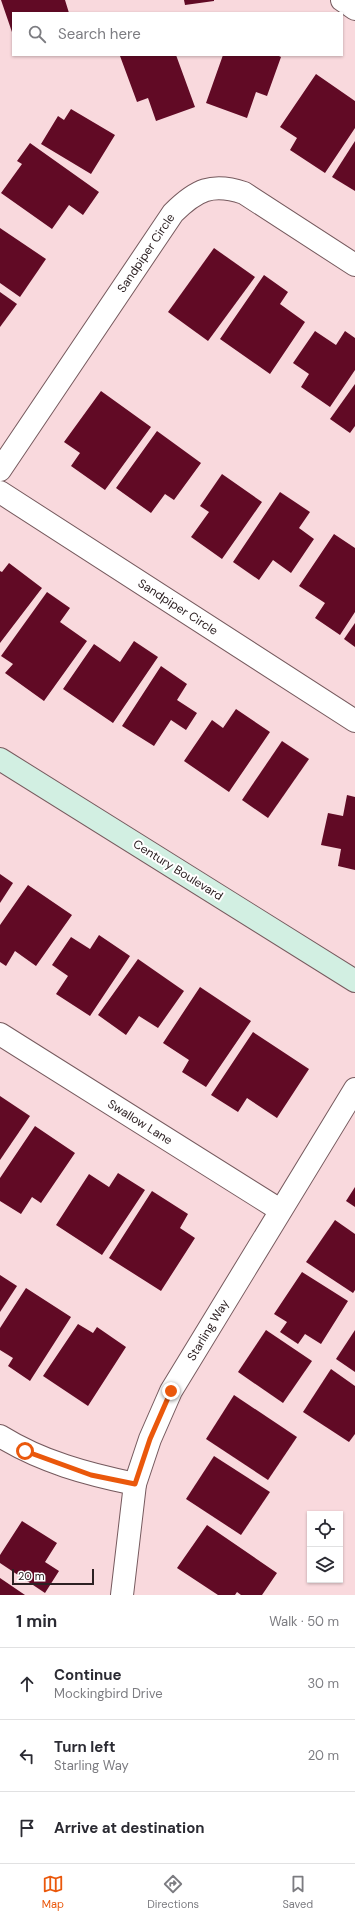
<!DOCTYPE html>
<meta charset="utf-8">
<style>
:root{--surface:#fff;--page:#f2f2f3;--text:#2b2b33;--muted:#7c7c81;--line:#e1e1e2;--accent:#ea580c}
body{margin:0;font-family:"DM Sans",sans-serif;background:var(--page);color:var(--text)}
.controls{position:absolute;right:12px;bottom:12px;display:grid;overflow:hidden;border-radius:0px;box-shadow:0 1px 3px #0004}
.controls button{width:36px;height:36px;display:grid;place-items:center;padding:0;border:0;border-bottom:1px solid var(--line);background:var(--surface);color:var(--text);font:20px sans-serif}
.scale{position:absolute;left:12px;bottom:10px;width:82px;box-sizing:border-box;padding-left:4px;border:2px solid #2d2123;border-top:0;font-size:11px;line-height:14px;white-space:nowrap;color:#2d2123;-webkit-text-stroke:3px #fff;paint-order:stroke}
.stop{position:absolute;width:12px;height:12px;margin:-9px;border:3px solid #ea580c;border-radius:50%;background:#fff}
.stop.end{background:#ea580c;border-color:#fff;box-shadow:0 1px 4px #0008}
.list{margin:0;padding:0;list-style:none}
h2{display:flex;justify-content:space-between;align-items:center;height:52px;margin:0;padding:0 16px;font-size:17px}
h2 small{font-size:13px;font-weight:400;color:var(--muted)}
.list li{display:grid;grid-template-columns:26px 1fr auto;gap:12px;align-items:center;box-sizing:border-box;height:72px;padding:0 16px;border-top:1px solid var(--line)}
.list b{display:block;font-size:15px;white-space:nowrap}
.list p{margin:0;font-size:13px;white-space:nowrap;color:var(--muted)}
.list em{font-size:13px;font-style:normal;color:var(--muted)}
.icon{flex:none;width:22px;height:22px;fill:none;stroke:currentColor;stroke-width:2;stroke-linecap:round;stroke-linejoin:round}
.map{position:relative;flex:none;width:355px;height:1595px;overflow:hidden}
.search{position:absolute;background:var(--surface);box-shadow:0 1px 3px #0004;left:12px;right:12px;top:12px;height:44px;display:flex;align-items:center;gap:10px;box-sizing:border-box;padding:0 14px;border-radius:0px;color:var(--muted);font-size:15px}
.sheet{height:268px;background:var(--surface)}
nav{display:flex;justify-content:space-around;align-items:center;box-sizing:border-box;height:56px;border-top:1px solid var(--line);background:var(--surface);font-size:11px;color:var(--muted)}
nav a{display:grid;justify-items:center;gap:2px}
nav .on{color:var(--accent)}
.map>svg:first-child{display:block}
</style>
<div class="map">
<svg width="355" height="1595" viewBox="0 0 355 1595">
<rect width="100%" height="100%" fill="#f9d9dd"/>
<!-- building -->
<g fill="#610a25">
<path d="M 1,0 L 65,0 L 69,13 L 13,13 L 13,35 Z"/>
<path d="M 184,0 L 214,0 L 214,1 L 185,5 Z"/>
<path d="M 123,55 L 176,55 L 195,107 L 156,121 L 148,98 L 137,102 L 120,56 Z"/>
<path d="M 223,55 L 277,55 L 281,57 L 267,96 L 256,92 L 247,118 L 206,103 Z"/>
<path d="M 316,74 L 355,101 L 355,128 L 325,173 L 290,150 L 297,138 L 280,127 Z"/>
<path d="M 71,109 L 115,135 L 91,174 L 41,144 L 58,116 L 64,120 Z"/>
<path d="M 355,141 L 355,191 L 332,177 Z"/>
<path d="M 30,143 L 99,192 L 83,215 L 69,205 L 52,229 L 1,193 L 22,164 L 17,161 Z"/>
<path d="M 0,228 L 46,259 L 20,297 L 0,283 Z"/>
<path d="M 214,248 L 255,277 L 208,341 L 168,312 Z"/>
<path d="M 264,275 L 288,292 L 280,304 L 305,322 L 270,374 L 220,339 Z"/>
<path d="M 0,292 L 17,304 L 0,327 Z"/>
<path d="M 315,331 L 336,345 L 345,331 L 355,338 L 355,370 L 330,407 L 301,387 L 309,374 L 293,363 Z"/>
<path d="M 355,384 L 355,426 L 350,433 L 330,419 Z"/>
<path d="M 101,391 L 151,427 L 105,490 L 71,466 L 80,453 L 64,442 Z"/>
<path d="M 157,431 L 201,463 L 174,500 L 165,494 L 151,513 L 116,488 Z"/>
<path d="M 222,474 L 262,502 L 222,559 L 191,537 L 209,512 L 200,506 Z"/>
<path d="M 280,492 L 310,512 L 299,528 L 314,539 L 291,573 L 273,560 L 259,580 L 233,562 Z"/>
<path d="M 334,534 L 355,548 L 355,612 L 340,635 L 315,618 L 325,603 L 299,586 Z"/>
<path d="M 9,563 L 42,588 L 0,643 L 0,571 L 2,572 Z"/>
<path d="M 47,592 L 70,608 L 60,622 L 87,641 L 44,701 L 5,673 L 13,664 L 1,656 Z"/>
<path d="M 355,623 L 355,647 L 344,639 Z"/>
<path d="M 134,641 L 158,657 L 113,723 L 63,689 L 94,644 L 120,662 Z"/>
<path d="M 161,666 L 187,684 L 177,700 L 197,713 L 186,730 L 171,720 L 154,746 L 122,726 Z"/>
<path d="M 236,709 L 270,732 L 229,792 L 184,761 L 212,720 L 223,728 Z"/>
<path d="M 282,741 L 309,759 L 268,818 L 242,800 Z"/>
<path d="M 347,795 L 355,797 L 355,870 L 338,866 L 341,849 L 321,845 L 328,813 L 343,816 Z"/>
<path d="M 0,874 L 13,883 L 0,903 Z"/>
<path d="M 28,885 L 72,915 L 36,966 L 15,951 L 6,966 L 0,962 L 0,925 Z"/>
<path d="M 99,935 L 130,956 L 90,1016 L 56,994 L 68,976 L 52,965 L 71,937 L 90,949 Z"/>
<path d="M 138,959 L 184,991 L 158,1028 L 139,1016 L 126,1035 L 98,1015 Z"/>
<path d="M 200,987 L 251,1021 L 206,1087 L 182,1072 L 189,1060 L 163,1043 Z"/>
<path d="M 253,1032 L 309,1069 L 277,1118 L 247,1098 L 238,1112 L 211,1095 Z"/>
<path d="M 0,1096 L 30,1116 L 0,1160 Z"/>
<path d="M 35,1126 L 75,1153 L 41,1203 L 32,1197 L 21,1214 L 0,1201 L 0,1178 Z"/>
<path d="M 118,1173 L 145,1190 L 102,1255 L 56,1225 L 89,1174 L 109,1187 Z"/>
<path d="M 355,1187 L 355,1207 L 346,1201 Z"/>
<path d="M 152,1191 L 188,1214 L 180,1228 L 195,1238 L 161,1291 L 109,1258 Z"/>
<path d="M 335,1220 L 355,1234 L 355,1290 L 353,1293 L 306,1262 Z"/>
<path d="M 302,1272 L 348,1301 L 321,1344 L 305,1334 L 298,1344 L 280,1332 L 287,1322 L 274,1314 Z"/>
<path d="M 0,1275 L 17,1286 L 0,1312 Z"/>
<path d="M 26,1288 L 71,1317 L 30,1381 L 8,1366 L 13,1358 L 0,1350 L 0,1328 Z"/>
<path d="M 78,1324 L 93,1333 L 97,1327 L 126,1347 L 88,1406 L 43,1376 Z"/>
<path d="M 266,1330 L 312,1361 L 283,1403 L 238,1372 Z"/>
<path d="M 355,1330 L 355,1372 L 336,1359 Z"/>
<path d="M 331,1369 L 355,1386 L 355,1434 L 349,1442 L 303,1412 Z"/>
<path d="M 234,1395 L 297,1437 L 268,1480 L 206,1439 Z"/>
<path d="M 214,1456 L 270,1492 L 241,1535 L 186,1499 Z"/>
<path d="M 22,1521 L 57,1543 L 45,1562 L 59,1571 L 45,1593 L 0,1563 L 0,1555 Z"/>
<path d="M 207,1525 L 277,1573 L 262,1595 L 241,1595 L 237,1592 L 235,1595 L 218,1595 L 177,1568 Z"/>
<path d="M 0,1578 L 25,1595 L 0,1595 Z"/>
</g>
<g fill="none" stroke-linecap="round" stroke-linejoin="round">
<!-- street casing -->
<g stroke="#765a5e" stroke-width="24">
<g id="street">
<path d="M 342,0 L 355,9"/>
<path d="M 0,470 L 173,213 C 196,190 212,182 244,193 L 355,265"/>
<path d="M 0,492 L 355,721"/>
<path d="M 0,1034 L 280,1210"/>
<path d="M 0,1436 C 42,1462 87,1474 135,1484"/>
<path d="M 122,1595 L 135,1484 L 150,1439 L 171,1391 L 355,1089"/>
</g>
</g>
<!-- secondary casing -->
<g stroke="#765a5e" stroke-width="24">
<path id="secondary" d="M 0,759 L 355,981"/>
</g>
<!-- street -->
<use href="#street" stroke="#fff" stroke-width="22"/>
<!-- secondary -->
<use href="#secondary" stroke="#d2efe2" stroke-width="22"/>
</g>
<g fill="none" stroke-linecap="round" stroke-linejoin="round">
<!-- route -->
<path stroke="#ea580c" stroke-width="5" d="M 25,1451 L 91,1475 L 135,1484 L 150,1439 L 171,1391"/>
</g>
<g text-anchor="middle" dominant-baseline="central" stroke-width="4" stroke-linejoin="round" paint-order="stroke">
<!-- street labels -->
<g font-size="12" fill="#2d2123" stroke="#fff">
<text transform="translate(146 253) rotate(-56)">Sandpiper Circle</text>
<text transform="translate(178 607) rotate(33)">Sandpiper Circle</text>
<text transform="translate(178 870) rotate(32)">Century Boulevard</text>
<text transform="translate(140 1122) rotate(32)">Swallow Lane</text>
<text transform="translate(208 1330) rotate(-59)">Starling Way</text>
</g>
</g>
</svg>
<div class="controls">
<button><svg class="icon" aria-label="locate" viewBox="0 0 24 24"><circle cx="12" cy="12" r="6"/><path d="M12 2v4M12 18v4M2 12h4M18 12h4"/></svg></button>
<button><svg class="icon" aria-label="layers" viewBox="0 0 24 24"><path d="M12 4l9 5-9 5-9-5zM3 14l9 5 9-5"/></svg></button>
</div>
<div class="scale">20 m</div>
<div class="stop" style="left:25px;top:1451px"></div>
<div class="stop end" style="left:171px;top:1391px"></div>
<div class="search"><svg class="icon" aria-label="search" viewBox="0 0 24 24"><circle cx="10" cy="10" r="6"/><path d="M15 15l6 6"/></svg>Search here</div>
</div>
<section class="sheet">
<h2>1 min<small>Walk · 50 m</small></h2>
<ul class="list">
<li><svg class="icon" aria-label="ahead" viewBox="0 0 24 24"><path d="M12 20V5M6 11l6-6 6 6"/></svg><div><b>Continue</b><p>Mockingbird Drive</p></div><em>30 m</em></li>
<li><svg class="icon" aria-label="left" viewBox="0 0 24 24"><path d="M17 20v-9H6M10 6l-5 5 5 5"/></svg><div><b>Turn left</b><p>Starling Way</p></div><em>20 m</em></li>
<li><svg class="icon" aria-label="arrive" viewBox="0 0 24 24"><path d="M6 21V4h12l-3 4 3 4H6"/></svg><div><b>Arrive at destination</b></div></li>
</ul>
</section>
<nav>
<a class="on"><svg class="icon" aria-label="map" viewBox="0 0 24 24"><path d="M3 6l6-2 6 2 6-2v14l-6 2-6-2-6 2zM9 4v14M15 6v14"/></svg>Map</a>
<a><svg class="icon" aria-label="directions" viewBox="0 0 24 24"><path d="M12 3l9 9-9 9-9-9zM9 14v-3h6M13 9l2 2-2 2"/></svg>Directions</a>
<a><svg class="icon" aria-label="saved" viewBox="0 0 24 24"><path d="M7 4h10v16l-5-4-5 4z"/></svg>Saved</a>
</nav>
